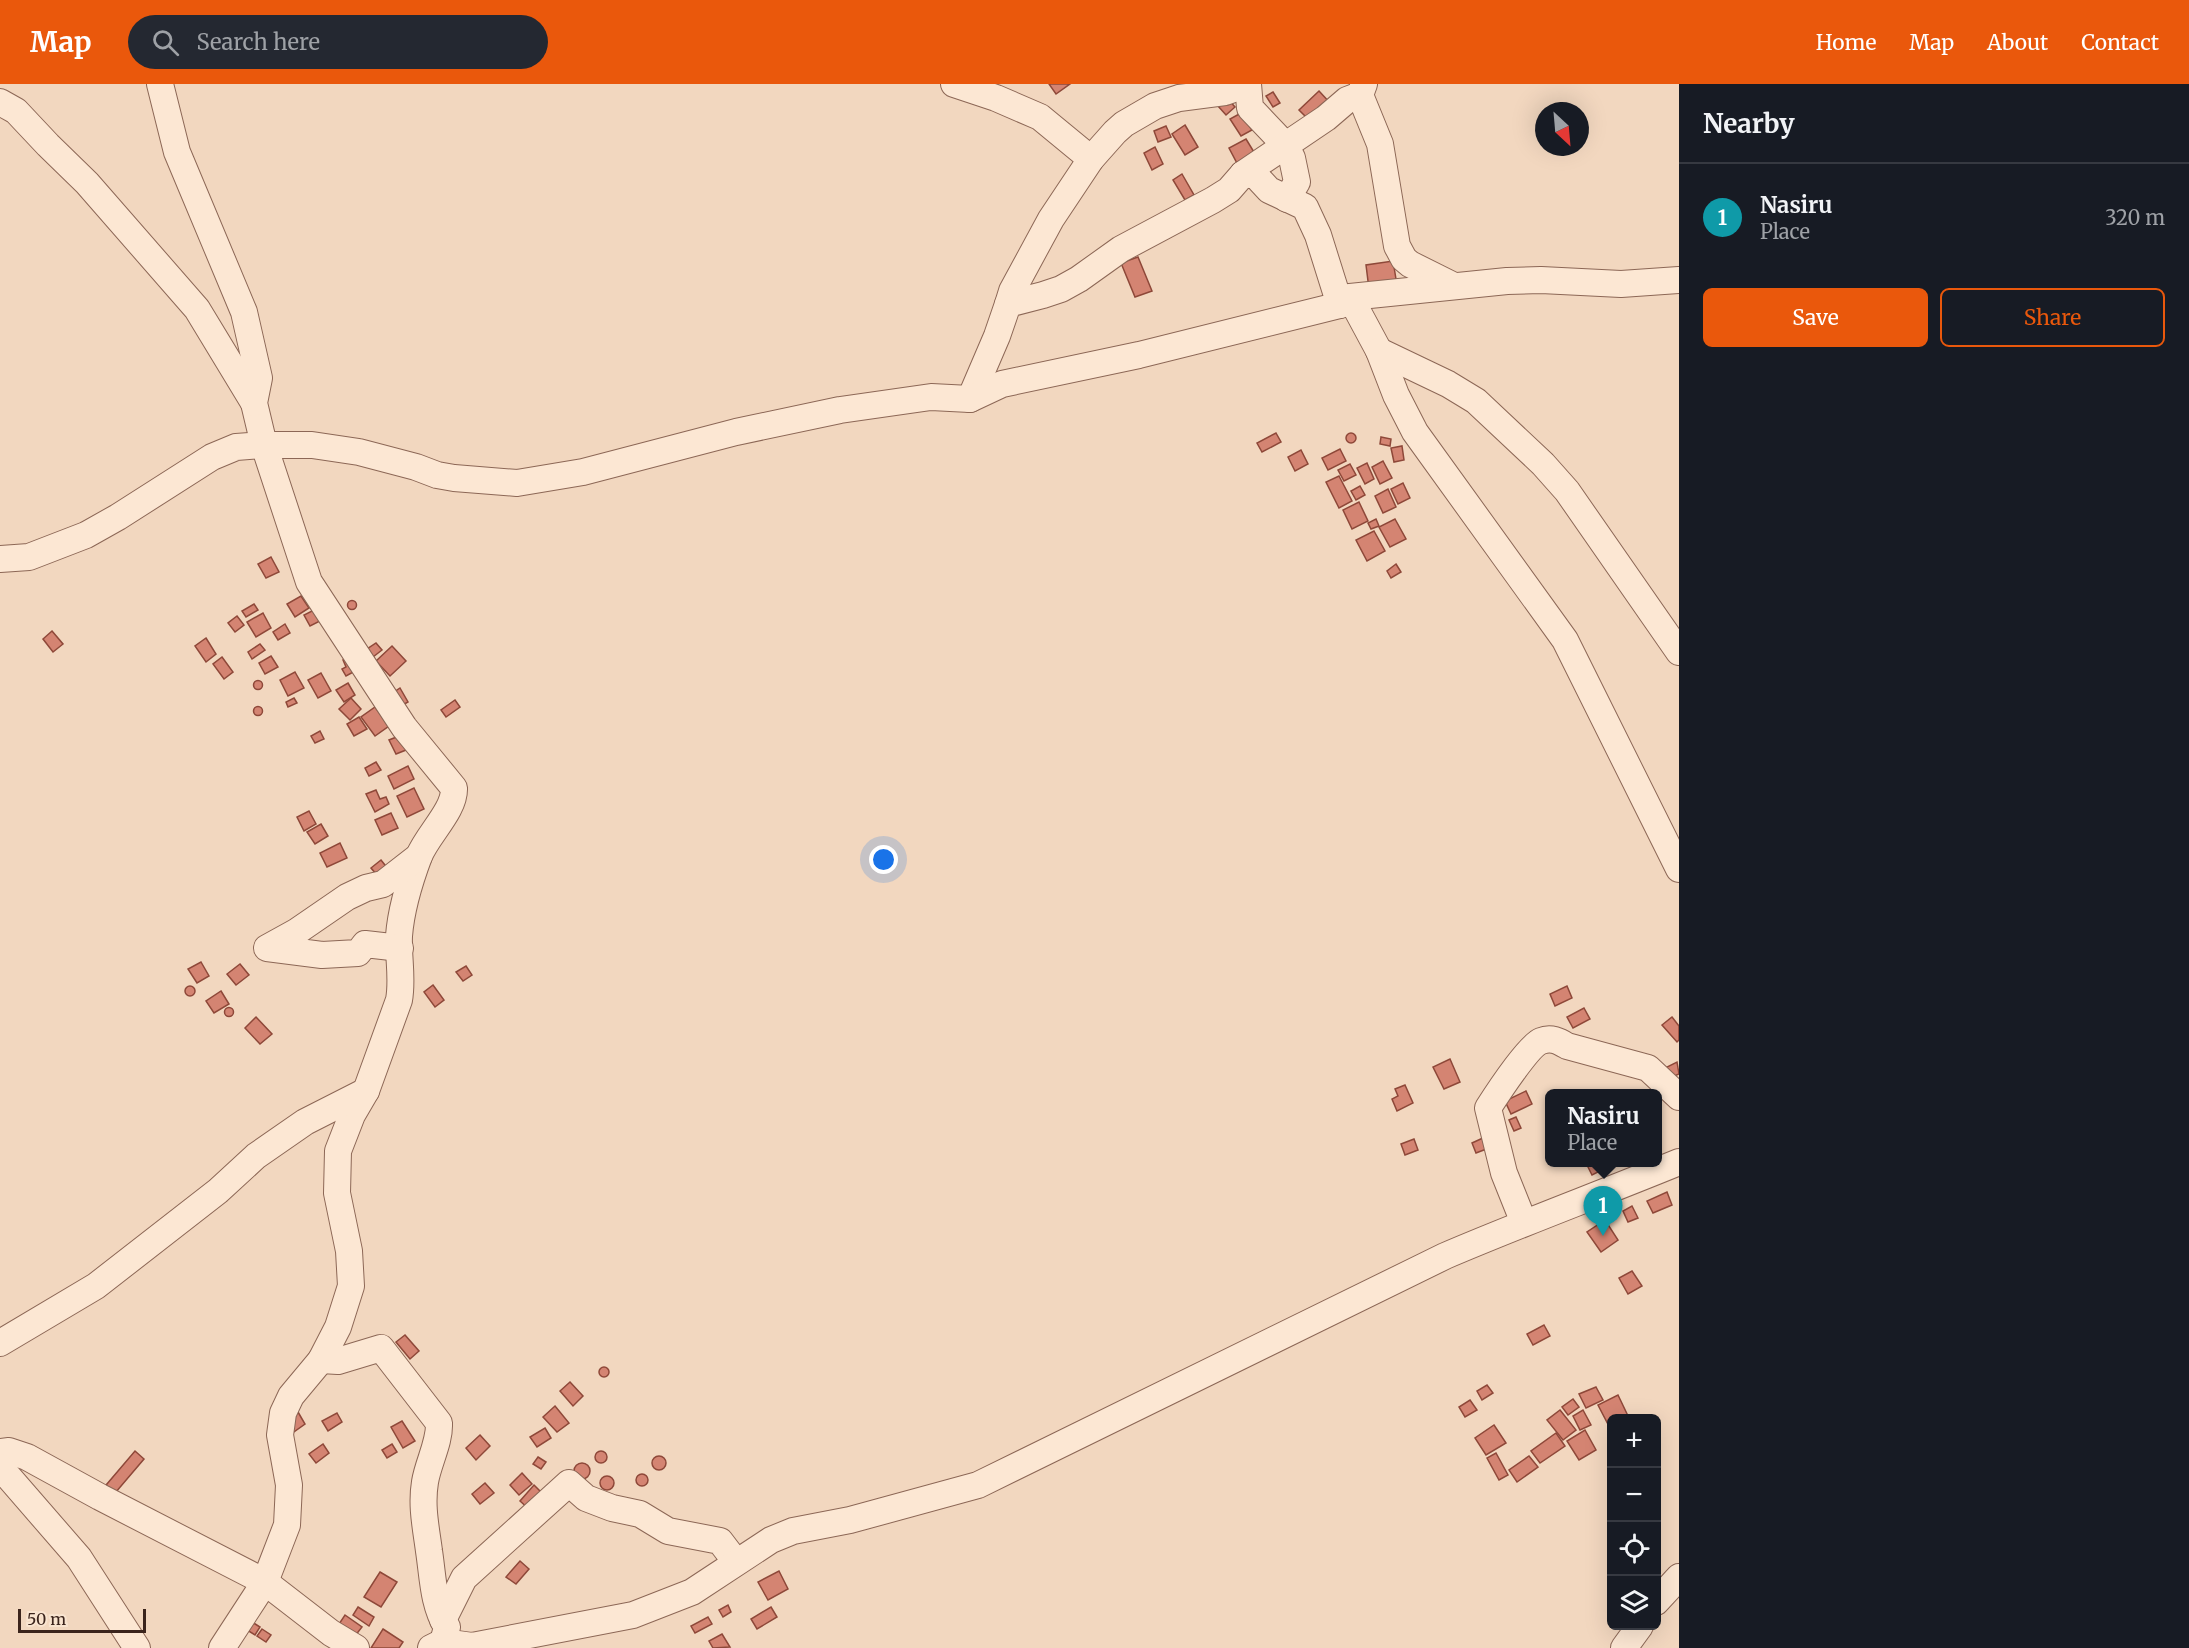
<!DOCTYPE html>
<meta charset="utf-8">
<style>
:root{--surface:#171b24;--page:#242831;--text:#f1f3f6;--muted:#9ea1a6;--line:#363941;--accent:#ea580c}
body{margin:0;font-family:Merriweather,serif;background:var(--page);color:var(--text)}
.controls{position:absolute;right:18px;bottom:18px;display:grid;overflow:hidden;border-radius:9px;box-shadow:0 6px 24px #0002}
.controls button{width:54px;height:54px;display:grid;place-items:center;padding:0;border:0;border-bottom:2px solid var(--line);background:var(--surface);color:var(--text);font:30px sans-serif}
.compass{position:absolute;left:1535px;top:18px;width:54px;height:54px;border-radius:50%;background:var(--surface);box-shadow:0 6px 24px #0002;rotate:154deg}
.scale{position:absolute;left:18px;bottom:15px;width:128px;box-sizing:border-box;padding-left:6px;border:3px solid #3b241c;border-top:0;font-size:16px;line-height:21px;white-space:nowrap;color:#3b241c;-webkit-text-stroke:4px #f9e4d0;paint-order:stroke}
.you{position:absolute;left:884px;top:776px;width:21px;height:21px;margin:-15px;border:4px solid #fff;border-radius:50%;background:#1a73e8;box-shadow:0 0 0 9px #1a73e833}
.badge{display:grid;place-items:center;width:39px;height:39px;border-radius:50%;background:var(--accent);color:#fff;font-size:20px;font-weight:700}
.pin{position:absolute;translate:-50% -50px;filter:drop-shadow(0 2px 3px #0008)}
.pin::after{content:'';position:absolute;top:32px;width:21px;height:18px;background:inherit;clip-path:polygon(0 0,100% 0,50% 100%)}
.popup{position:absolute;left:1545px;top:1005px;width:117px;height:78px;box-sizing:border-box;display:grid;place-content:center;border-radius:9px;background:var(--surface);filter:drop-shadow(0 2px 4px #0005);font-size:20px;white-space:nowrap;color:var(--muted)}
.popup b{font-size:22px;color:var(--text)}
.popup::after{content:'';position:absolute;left:50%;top:100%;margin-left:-12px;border:12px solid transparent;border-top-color:var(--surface)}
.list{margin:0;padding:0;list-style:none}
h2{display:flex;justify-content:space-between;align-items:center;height:78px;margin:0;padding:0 24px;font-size:26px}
h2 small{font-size:20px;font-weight:400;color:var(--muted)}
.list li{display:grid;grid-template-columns:39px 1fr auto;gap:18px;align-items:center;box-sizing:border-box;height:108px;padding:0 24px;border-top:2px solid var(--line)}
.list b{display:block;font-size:22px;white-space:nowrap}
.list p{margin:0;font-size:20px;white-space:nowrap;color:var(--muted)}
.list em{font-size:20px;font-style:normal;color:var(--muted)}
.actions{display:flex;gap:12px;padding:18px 24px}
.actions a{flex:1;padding:14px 0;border:2px solid var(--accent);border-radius:9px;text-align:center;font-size:21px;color:var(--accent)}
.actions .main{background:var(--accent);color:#fff}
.icon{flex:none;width:33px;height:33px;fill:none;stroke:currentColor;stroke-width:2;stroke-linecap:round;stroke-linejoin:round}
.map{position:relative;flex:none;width:1679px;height:1564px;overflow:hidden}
header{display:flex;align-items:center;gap:36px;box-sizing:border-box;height:84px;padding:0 30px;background:var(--accent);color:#fff}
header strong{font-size:28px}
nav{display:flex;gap:33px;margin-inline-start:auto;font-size:21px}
.search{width:420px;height:54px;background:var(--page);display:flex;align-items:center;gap:15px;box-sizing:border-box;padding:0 21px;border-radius:33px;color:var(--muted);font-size:22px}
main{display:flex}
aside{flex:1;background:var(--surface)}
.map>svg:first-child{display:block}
</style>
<header>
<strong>Map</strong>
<div class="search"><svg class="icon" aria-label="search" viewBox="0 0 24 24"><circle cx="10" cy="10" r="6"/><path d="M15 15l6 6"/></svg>Search here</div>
<nav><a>Home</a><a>Map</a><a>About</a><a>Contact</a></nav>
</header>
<main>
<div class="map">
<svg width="1679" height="1564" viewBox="0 0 1679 1564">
<rect width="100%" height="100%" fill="#f2d7bf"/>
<!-- building -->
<g fill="#d48472" stroke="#8e4839" stroke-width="1.5">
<path d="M 1049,0 L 1070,0 L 1056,10 Z"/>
<path d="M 1319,7 L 1331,20 L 1311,38 L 1299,26 Z"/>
<path d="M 1273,8 L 1280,19 L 1273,23 L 1266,12 Z"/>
<path d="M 1227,14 L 1235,23 L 1226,31 L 1218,22 Z"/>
<path d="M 1241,29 L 1252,46 L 1241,52 L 1230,35 Z"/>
<path d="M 1185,41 L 1198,63 L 1185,71 L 1172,50 Z"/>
<path d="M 1166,42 L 1171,53 L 1158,58 L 1154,47 Z"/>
<path d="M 1246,55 L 1257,73 L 1239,83 L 1229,64 Z"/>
<path d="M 1155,63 L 1163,80 L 1152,86 L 1144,69 Z"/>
<path d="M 1182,90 L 1194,111 L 1185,116 L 1173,96 Z"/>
<path d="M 1138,173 L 1152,207 L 1135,213 L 1121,179 Z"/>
<path d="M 1393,177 L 1397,201 L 1369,205 L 1366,181 Z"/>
<circle cx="1351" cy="354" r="5"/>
<path d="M 1276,349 L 1281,358 L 1262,368 L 1257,359 Z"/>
<path d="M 1381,353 L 1391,355 L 1390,362 L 1380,360 Z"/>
<path d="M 1402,362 L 1404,376 L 1394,378 L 1391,364 Z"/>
<path d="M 1340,365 L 1346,377 L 1328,386 L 1322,374 Z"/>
<path d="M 1301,366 L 1308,380 L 1295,387 L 1288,373 Z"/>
<path d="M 1383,377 L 1392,394 L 1380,400 L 1372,383 Z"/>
<path d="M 1367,379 L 1374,395 L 1365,400 L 1357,384 Z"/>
<path d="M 1350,380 L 1356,391 L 1344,397 L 1338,386 Z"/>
<path d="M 1339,392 L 1352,417 L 1339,424 L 1326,398 Z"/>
<path d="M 1403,399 L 1410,414 L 1398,420 L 1391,405 Z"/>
<path d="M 1360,402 L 1365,411 L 1356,416 L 1351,407 Z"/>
<path d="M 1388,405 L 1396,423 L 1383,429 L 1375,412 Z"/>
<path d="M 1359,418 L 1368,437 L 1352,445 L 1343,426 Z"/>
<path d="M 1376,435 L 1379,442 L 1371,445 L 1368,439 Z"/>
<path d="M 1395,435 L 1406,455 L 1390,463 L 1379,443 Z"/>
<path d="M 1374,447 L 1385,467 L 1367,477 L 1356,456 Z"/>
<path d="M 271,473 L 279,488 L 266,494 L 258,480 Z"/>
<path d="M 1396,480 L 1401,488 L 1391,494 L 1387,487 Z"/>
<path d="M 301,512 L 309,524 L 295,533 L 287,520 Z"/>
<circle cx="352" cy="521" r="4.5"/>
<path d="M 254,520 L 258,526 L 246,533 L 242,527 Z"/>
<path d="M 316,525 L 322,536 L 310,542 L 304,531 Z"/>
<path d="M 263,529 L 271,544 L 256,553 L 247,538 Z"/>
<path d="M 237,532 L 244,541 L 235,548 L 228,539 Z"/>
<path d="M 285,540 L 290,549 L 278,556 L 273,548 Z"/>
<path d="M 52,547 L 63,560 L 53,568 L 43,555 Z"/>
<path d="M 206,554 L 216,570 L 206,578 L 195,562 Z"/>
<path d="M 376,559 L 382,566 L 373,573 L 367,565 Z"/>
<path d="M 260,560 L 265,566 L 252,575 L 248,568 Z"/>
<path d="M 392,562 L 406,577 L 390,592 L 376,577 Z"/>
<path d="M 271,572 L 278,583 L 265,590 L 259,579 Z"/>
<path d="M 352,572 L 359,585 L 346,592 L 342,585 L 346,583 L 343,576 Z"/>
<path d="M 222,573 L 233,588 L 224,595 L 213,580 Z"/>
<path d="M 295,588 L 304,604 L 288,612 L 280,596 Z"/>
<path d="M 321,589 L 331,607 L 318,614 L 308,596 Z"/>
<circle cx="258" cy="601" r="4.5"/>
<path d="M 348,599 L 355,611 L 344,618 L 336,606 Z"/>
<path d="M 400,604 L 408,618 L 396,625 L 388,612 Z"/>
<path d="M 294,614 L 297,619 L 288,623 L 286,618 Z"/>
<path d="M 351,614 L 361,625 L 350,636 L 339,625 Z"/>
<path d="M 455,616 L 460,623 L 446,633 L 441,626 Z"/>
<circle cx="258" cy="627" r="4.5"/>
<path d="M 375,623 L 389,642 L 375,652 L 361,633 Z"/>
<path d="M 359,633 L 367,645 L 354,652 L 347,640 Z"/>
<path d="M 320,647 L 324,655 L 315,659 L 311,652 Z"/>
<path d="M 399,652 L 406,666 L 396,670 L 389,656 Z"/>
<path d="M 376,678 L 381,686 L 369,692 L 365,684 Z"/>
<path d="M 408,682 L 414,695 L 394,705 L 388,692 Z"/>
<path d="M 414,704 L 424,725 L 407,733 L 397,712 Z"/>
<path d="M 376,706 L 380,715 L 386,713 L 389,720 L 375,728 L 366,710 Z"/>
<path d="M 309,727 L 316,740 L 304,747 L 297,733 Z"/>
<path d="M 391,729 L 398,744 L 382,751 L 375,736 Z"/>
<path d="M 321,740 L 328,752 L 315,760 L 307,748 Z"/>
<path d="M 340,759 L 347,774 L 327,783 L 320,769 Z"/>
<path d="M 381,776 L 392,790 L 383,798 L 371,784 Z"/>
<path d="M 201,878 L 209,892 L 197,899 L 188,885 Z"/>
<path d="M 240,880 L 249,891 L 236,901 L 227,890 Z"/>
<path d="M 466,882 L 472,891 L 463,897 L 456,888 Z"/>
<path d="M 433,901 L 444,916 L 435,923 L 424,908 Z"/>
<circle cx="190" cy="907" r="5"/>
<path d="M 1567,902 L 1572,914 L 1555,922 L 1550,910 Z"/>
<path d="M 221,907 L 229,920 L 214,929 L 206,917 Z"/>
<circle cx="229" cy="928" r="4.5"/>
<path d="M 1584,924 L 1590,935 L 1573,944 L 1567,933 Z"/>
<path d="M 256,933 L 272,950 L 260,960 L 245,944 Z"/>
<path d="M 1672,933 L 1679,942 L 1679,956 L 1677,958 L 1662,941 Z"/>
<path d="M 1450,975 L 1460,998 L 1444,1005 L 1433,983 Z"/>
<path d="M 1677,978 L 1679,990 L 1670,994 L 1665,984 Z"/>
<path d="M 1405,1001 L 1413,1019 L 1397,1027 L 1392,1015 L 1398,1012 L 1395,1005 Z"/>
<path d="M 1526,1007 L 1532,1020 L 1511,1030 L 1505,1017 Z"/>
<path d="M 1516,1033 L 1521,1044 L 1514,1047 L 1509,1036 Z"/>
<path d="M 1485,1053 L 1489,1064 L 1476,1069 L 1472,1059 Z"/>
<path d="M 1414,1055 L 1418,1066 L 1405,1071 L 1401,1060 Z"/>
<path d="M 1606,1078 L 1608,1083 L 1592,1091 L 1586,1079 Z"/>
<path d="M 1667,1108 L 1672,1121 L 1653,1129 L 1647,1117 Z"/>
<path d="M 1632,1122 L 1638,1134 L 1628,1138 L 1623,1127 Z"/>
<path d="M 1605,1136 L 1618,1156 L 1601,1168 L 1587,1148 Z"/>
<path d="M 1632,1187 L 1642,1202 L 1628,1210 L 1619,1194 Z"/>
<path d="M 1544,1241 L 1550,1252 L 1533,1261 L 1527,1250 Z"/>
<path d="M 405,1251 L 419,1267 L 410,1275 L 396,1258 Z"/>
<circle cx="604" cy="1288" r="5"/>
<path d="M 570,1298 L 583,1312 L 573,1322 L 560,1307 Z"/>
<path d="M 1487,1301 L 1493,1309 L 1482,1316 L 1477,1307 Z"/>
<path d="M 1596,1303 L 1603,1316 L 1586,1324 L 1579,1310 Z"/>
<path d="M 1618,1311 L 1629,1334 L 1612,1334 L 1612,1348 L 1598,1321 Z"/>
<path d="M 1573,1315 L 1579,1323 L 1568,1331 L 1562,1323 Z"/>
<path d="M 1470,1316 L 1477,1326 L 1465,1333 L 1459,1323 Z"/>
<path d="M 555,1322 L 569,1339 L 557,1348 L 543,1333 Z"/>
<path d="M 1560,1326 L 1576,1346 L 1563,1356 L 1547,1336 Z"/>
<path d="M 1583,1326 L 1591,1341 L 1580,1346 L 1573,1332 Z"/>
<path d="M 298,1328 L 305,1340 L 291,1350 L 283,1338 Z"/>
<path d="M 337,1329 L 342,1338 L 328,1347 L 322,1337 Z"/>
<path d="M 402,1337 L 415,1357 L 403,1364 L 391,1343 Z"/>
<path d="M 1494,1341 L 1506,1359 L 1486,1371 L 1475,1354 Z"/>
<path d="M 545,1344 L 551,1354 L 537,1363 L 530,1353 Z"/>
<path d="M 1585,1346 L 1596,1366 L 1579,1376 L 1567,1357 Z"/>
<path d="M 1556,1349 L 1565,1362 L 1540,1379 L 1531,1367 Z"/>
<path d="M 480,1351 L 490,1362 L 476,1376 L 466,1364 Z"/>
<path d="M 323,1360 L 329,1369 L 316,1379 L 309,1370 Z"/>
<path d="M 392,1360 L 397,1368 L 387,1374 L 382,1366 Z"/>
<circle cx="601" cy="1373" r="6"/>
<path d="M 135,1367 L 144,1375 L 110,1415 L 101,1407 Z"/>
<path d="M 1496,1369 L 1508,1391 L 1499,1396 L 1487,1374 Z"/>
<circle cx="659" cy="1379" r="7"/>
<path d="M 1529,1372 L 1538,1383 L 1517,1398 L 1509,1386 Z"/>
<path d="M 538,1373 L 546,1378 L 541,1385 L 533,1380 Z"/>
<circle cx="582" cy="1387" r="8"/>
<path d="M 522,1389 L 532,1400 L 519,1411 L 510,1401 Z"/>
<circle cx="642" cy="1396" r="6"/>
<circle cx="607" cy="1399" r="7"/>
<path d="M 485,1399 L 494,1409 L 480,1420 L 472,1410 Z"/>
<path d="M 534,1401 L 544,1411 L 530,1426 L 520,1417 Z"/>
<path d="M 520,1477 L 529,1485 L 516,1500 L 506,1493 Z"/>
<path d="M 779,1487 L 788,1505 L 768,1516 L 758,1498 Z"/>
<path d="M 380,1488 L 397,1498 L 381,1523 L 364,1513 Z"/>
<path d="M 728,1521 L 731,1528 L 723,1533 L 719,1526 Z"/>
<path d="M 358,1523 L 374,1533 L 369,1542 L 353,1531 Z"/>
<path d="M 771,1523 L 777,1533 L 757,1545 L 751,1535 Z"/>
<path d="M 345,1531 L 362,1543 L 355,1552 L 339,1540 Z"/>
<path d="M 708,1533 L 712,1540 L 695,1549 L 691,1542 Z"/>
<path d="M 252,1538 L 260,1543 L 255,1551 L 247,1546 Z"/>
<path d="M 262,1545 L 271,1551 L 266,1558 L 257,1552 Z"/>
<path d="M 383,1545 L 403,1558 L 399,1564 L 371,1564 Z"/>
<path d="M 722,1550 L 730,1563 L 713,1564 L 709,1557 Z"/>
</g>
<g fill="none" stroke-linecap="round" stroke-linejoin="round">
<!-- minor casing -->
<g stroke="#8c6756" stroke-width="28">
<g id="minor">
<path d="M 160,0 L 177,68 L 244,228 L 259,294 L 254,319 L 264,361 L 309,498 L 404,643 L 454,704 C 455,726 428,750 419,772 C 410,796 401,826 399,852 C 398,874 403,894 399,916 L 366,1007 L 352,1031 L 338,1067 L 337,1109 L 349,1167 L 351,1202 L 338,1243 L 321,1276 L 291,1312 L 283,1329 L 280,1351 L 289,1401 L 287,1441 L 265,1498 L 222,1564"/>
<path d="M 954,0 L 996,14 L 1040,33 L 1091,75"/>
<path d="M 1248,0 L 1250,24 L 1286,62 L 1292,74 L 1297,98 L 1287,115"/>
<path d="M 1364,0 L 1360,11 L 1380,60 L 1397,162 L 1404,175 L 1410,180 L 1454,202"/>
<path d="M 0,18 L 16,27 L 48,61 L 87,99 L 197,225 L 254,319"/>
<path d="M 1243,90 L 1256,92 L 1269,106 L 1305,123 L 1318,151 L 1340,221"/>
<path d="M 1350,213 L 1379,267 L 1396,311 L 1415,348 L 1565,556 L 1679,785"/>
<path d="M 1008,220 L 1012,207 L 1051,135 L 1091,75 L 1115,48 L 1124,40 L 1155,22 L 1179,14 L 1225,8 L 1248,0"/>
<path d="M 1379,267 L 1448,300 L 1476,317 L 1543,380 L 1567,407 L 1679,568"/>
<path d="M 970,315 L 997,252 L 1008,220 L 1043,211 L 1061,205 L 1079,195 L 1121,165 L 1213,116 L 1229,106 L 1243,90 L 1326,34 L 1347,16 L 1360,11"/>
<path d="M 0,475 L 29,473 L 86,451 L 118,433 L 212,373 L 236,363 L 264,361 L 312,361 L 359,368 L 416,383 L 437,391 L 454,394 L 517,399 L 583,388 L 736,348 L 840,326 L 931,313 L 970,315 L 1002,300 L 1139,271 L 1340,221 L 1350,213 L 1507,197 L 1541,196 L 1621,200 L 1679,196"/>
<path d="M 400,864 L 365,860 L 358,869 L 322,871 L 267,864 L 296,848 L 347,813 L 366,804 L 383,800 L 419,772"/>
<path d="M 1524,1139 L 1504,1089 L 1488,1024 C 1497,1010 1528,962 1541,957 C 1551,953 1559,957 1567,962 L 1648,984 L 1679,1013"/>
<path d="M 0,1259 L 96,1202 L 218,1107 L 256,1072 L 305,1038 L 366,1007"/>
<path d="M 321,1276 L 338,1277 L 381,1264 L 439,1339 C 440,1358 428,1379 425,1398 C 421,1422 426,1444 429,1467 C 433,1493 433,1521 447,1543 L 443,1558"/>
<path d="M 0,1368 L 9,1367 L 27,1373 L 100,1413 L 265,1498 L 331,1549 L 356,1564"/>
<path d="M 0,1383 L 79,1474 L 137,1564"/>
<path d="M 1656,1518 L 1679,1493"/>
<path d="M 443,1536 L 464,1494 L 569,1399 L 586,1414 L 612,1424 L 640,1430 L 668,1447 L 720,1457 L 736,1478"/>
<path d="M 431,1564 L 443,1558 L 472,1562 L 633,1531 L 692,1508 L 771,1456 L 793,1447 L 850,1436 L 978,1401 L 1445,1172 C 1522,1139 1601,1110 1679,1078"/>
<path d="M 1624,1564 L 1640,1542"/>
</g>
</g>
<!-- minor -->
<use href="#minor" stroke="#fce7d3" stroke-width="26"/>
</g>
</svg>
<div class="controls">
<button>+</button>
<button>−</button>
<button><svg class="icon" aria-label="locate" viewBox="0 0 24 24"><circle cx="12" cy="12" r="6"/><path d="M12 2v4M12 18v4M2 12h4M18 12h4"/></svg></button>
<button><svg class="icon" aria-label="layers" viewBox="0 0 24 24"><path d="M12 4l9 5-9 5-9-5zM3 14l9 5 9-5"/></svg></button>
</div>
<svg class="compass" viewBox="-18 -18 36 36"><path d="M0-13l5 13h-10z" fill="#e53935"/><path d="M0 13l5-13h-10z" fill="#9ea1a6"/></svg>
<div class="scale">50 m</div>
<div class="you"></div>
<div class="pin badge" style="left:1603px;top:1152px;background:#0f9aa8">1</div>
<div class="popup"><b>Nasiru</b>Place</div>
</div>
<aside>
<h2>Nearby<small></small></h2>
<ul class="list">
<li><span class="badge" style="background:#0f9aa8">1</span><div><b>Nasiru</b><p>Place</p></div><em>320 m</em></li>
</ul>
<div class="actions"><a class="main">Save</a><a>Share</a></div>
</aside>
</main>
